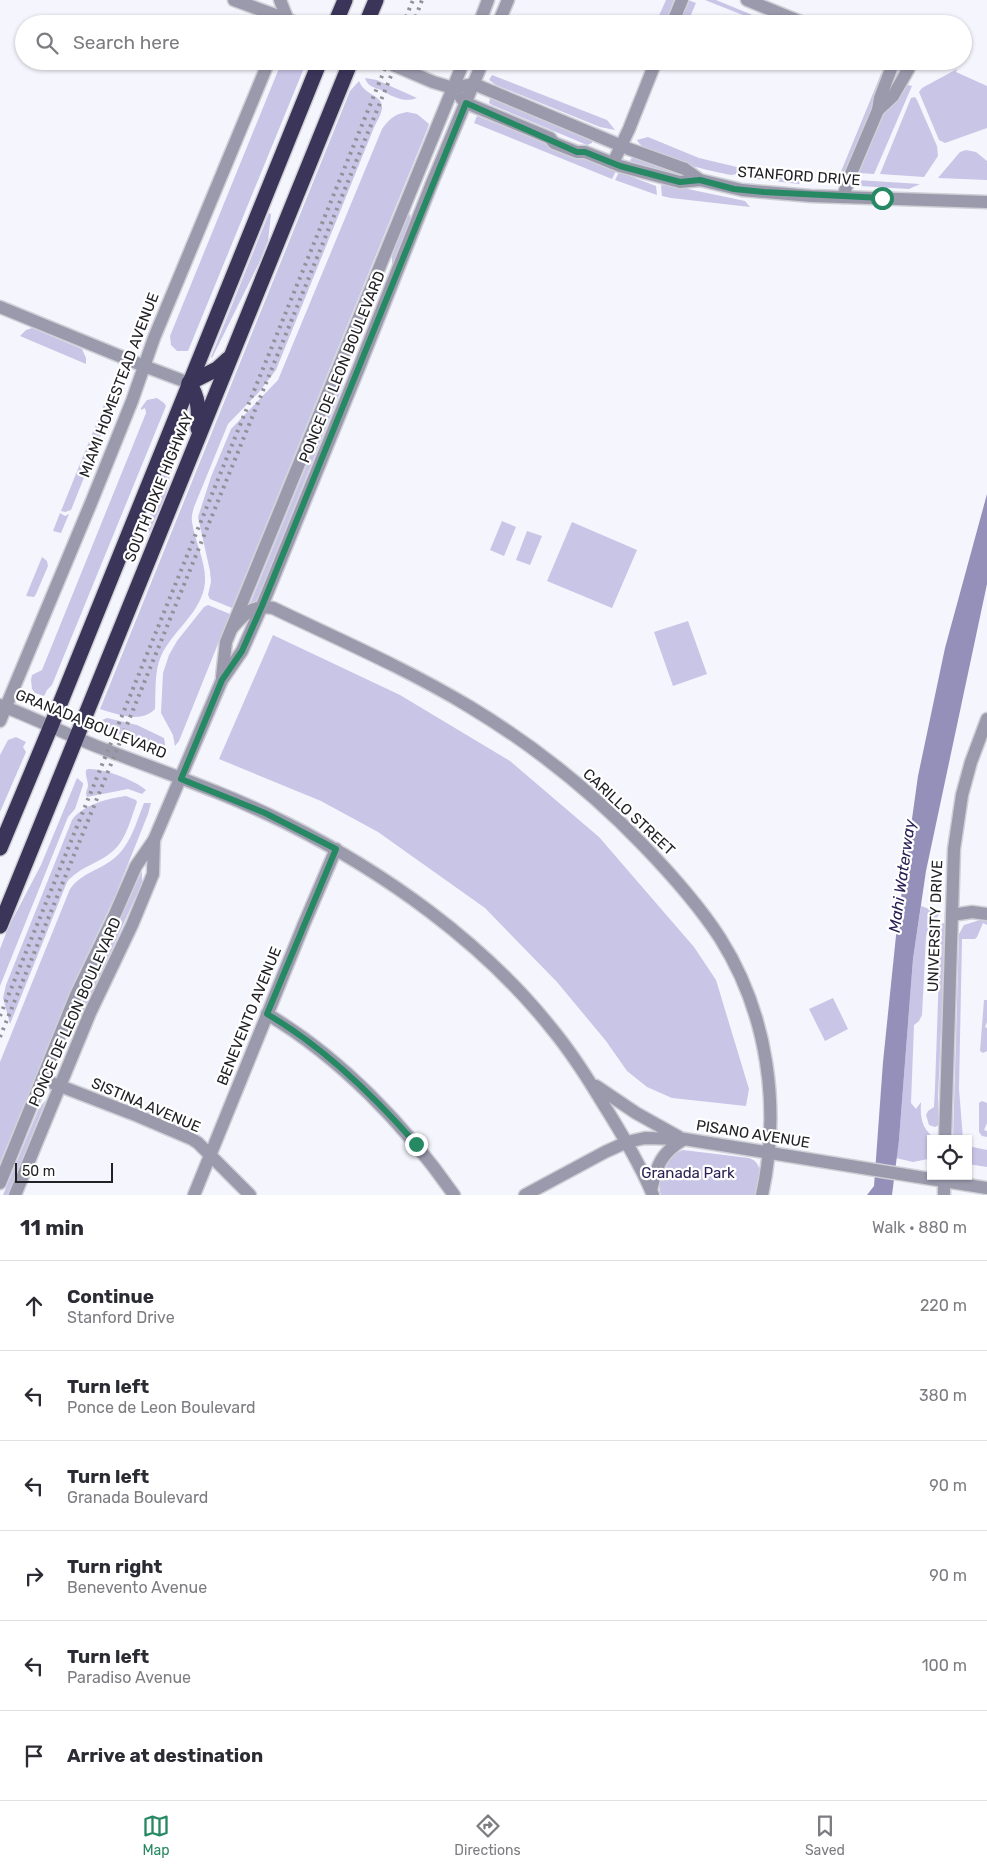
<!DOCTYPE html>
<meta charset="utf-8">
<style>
:root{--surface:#fff;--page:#f7f7f7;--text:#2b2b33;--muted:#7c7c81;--line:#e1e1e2;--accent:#278963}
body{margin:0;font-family:Rubik,sans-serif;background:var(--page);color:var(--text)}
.controls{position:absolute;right:15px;bottom:15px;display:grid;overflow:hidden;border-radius:0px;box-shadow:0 1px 4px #0004}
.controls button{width:45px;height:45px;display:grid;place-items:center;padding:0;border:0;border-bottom:1px solid var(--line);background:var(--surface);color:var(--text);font:25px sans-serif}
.scale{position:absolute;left:15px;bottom:12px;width:98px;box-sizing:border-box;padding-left:5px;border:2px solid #212126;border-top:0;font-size:14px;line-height:18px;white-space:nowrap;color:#212126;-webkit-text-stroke:4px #fff;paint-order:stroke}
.stop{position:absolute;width:15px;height:15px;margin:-11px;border:4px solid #278963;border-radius:50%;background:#fff}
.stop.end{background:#278963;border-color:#fff;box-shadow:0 1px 5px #0008}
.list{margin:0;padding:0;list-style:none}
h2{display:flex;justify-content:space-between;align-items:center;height:65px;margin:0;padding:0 20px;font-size:21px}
h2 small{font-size:16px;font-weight:400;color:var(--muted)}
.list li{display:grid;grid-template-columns:32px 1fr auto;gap:15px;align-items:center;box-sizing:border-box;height:90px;padding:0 20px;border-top:1px solid var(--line)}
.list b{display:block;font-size:19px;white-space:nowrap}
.list p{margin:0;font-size:16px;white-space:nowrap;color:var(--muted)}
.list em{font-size:16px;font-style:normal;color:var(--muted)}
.icon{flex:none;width:28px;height:28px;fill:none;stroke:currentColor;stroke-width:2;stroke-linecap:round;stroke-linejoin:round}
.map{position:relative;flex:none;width:987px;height:1195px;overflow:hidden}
.search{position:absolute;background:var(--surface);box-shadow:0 1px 4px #0004;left:15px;right:15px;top:15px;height:55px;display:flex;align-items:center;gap:12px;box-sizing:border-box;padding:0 18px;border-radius:28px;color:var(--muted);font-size:19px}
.sheet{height:605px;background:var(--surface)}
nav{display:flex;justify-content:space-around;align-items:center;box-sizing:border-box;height:70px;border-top:1px solid var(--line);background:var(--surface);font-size:14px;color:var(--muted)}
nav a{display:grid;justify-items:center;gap:2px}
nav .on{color:var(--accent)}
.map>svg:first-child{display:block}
</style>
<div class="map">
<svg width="987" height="1195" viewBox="0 0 987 1195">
<rect width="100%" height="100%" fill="#f5f5fd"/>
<!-- green -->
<g fill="#c8c5e7">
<path d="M 666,0 L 674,0 L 667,18 L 662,19 L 658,18 Z"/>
<path d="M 688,0 L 696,3 L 687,24 L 679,24 Z"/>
<path d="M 705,0 L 716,0 L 774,24 L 765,24 Z"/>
<path d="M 282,61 L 297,61 L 302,64 L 304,68 L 188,351 L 177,351 L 171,345 L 170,336 Z"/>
<path d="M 957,69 L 956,72 L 987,86 L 987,128 L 945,143 L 939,140 L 919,92 L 922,88 Z"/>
<path d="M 881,74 L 884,77 L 845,174 L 840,174 Z"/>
<path d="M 492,75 L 607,120 L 615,130 L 600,127 L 496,85 L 489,80 Z"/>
<path d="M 365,78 L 377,80 L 417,98 C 404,103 393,97 381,90 C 374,87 368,87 365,78 Z"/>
<path d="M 359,81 C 367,101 395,92 375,125 L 276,370 L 259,392 L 228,424 L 194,507 C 193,511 191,517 192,522 C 195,544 209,566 204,589 C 198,615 172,632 161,656 C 154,672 156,692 155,709 C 141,724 116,714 100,709 L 350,91 Z"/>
<path d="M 908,85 L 912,86 L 874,174 L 859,173 L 885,111 Z"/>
<path d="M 915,97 L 917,100 L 937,146 L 938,156 L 924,177 L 880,174 L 911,98 Z"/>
<path d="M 490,99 L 494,99 L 589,138 L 592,141 L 592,143 L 587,145 L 492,105 L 489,103 Z"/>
<path d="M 407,112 L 417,114 L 429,124 L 427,130 L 232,608 L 210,599 L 208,595 L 211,582 L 210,571 L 198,517 L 211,477 L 231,429 L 278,380 L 382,129 C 389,119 395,114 407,112 Z"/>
<path d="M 477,116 L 616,171 L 612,179 L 474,123 Z"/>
<path d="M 648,137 L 699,158 L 741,168 L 737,174 L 731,175 C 711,171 645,157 637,140 Z"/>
<path d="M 966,150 L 976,152 L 987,161 L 987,180 L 938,178 L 960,152 Z"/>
<path d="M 633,157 L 681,174 L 678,176 L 633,164 L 630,160 Z"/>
<path d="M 753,169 L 803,176 L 803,180 L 799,184 L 755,179 L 752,174 Z"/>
<path d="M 619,172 L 656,186 L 657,195 L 615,180 Z"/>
<path d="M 857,180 L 920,184 L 909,189 L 860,186 L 858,186 Z"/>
<path d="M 664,184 L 745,201 L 750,207 L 671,198 L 662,196 L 661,186 Z"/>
<path d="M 269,213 L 271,214 L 268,241 L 259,263 L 212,358 L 211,357 Z"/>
<path d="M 408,213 L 410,215 L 411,221 L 392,266 L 392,256 Z"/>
<path d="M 32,328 L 82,349 L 86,358 L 86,364 L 20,336 L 26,330 Z"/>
<path d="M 118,370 L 121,378 L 121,385 L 71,510 L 65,512 L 61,511 Z"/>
<path d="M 343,385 L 254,608 L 248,609 L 338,388 Z"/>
<path d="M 157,398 L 164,403 L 166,406 L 52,685 L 47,690 L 44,696 L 35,693 L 32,689 L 31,680 L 32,675 L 42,670 L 146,413 L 145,408 L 141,410 L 141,408 L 147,400 Z"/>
<path d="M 177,440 L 179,441 L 165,496 L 149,533 L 147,532 L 153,498 Z"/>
<path d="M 60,513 L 65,516 L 69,514 L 61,533 L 53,531 Z"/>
<path d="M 502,521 L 516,527 L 504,556 L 490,550 Z"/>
<path d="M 572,522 L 637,550 L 612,608 L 547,581 Z"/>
<path d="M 527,531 L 542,536 L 530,565 L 516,560 Z"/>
<path d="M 42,557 L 47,561 L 48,566 L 36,594 L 34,597 L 26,596 Z"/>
<path d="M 208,605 L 230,614 L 179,741 L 175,746 L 173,735 L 161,713 L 163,673 L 169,655 L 177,641 L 204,607 Z"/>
<path d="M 688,621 L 707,674 L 673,686 L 654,632 Z"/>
<path d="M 273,635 L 400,695 L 510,761 L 599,837 L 694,947 L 716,980 L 749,1089 L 746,1106 L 672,1098 L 647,1087 L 627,1071 L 606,1041 L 557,982 L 485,908 L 378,832 L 321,801 L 219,759 Z"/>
<path d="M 107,718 L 137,725 L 164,738 L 166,750 L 156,749 L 111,731 L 106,728 L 102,720 Z"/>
<path d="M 16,737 L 26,742 L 23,747 L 26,752 L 0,812 L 0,755 L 8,740 Z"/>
<path d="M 88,769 C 103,768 135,780 146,790 L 142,794 L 128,789 L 87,797 C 85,792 87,791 88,786 C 88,780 85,776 86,770 Z"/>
<path d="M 77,778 L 83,783 L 83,785 L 75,809 L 68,817 L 0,986 L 0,949 L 8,928 L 41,865 Z"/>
<path d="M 126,796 L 136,800 L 137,802 C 131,818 126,840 113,851 C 98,864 79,867 67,882 L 10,1024 L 3,998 L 6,985 L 72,820 C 82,805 109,798 126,796 Z"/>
<path d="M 144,803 L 151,803 L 148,814 L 116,894 L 73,985 L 0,1163 L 0,1062 L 70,889 C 82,873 97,871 112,860 C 130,847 136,823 144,803 Z"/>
<path d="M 142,871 L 142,883 L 74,1033 L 74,1022 L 77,1013 Z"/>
<path d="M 921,906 L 940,913 L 928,930 L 926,936 L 922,1015 L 919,1021 L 914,1025 L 911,1103 L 916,1109 L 921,1102 C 920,1119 922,1128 935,1139 L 931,1139 L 931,1161 L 928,1159 L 913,1162 L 896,1158 L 899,1140 L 913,959 Z"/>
<path d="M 980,920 L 987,920 L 987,925 L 983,923 L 977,937 L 975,939 L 962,939 L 959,1089 L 963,1139 L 953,1139 L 959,934 L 964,925 Z"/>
<path d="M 943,923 L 946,924 L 938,1097 L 939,1125 L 935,1127 L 929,1125 L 926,1115 L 928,1111 L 934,1107 L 935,1088 L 940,943 L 934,941 L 936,930 Z"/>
<path d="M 833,998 L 848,1029 L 825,1041 L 809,1009 Z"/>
<path d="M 984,1000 L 987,1000 L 987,1022 L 985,1027 L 987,1028 L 987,1051 L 983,1053 L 980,1051 Z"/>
<path d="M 46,1100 L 8,1195 L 3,1195 L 39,1108 Z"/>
<path d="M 982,1101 L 987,1103 L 987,1123 L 984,1130 L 987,1131 L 987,1137 L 982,1136 L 979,1132 L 979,1103 Z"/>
<path d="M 968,1146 L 987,1150 L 987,1167 L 968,1164 Z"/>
<path d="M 683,1150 L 749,1158 C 766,1164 758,1181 755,1195 L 661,1195 C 655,1179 667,1155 683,1150 Z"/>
</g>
<!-- water -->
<path fill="#9490ba" d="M 987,494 L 987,584 L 926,871 L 913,959 L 899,1140 L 892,1195 L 867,1195 L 874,1186 L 883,1062 L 897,926 L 918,776 L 945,648 Z"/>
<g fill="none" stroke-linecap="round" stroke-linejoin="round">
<!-- minor casing -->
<g stroke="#cfcfd6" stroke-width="15">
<g id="minor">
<path d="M 234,0 L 300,24"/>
<path d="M 280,0 L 287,18"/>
<path d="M 747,0 L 806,24"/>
<path d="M 479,24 L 488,0"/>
<path d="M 498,24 L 508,0"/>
<path d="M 672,24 L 682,0"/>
<path d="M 384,61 L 433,82 L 453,88 L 474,84 L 629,149 L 685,169 L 700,180"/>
<path d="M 461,98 L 466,103 L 550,138 L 554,143 L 577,152 L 585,152 L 620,166 L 680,182 L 700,180 L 742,190 L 811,196 L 987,202"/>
<path d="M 878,110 L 893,96 L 909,68 L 894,61"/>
<path d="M 613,163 L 629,129 L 656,61"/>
<path d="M 843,197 L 850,176 L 878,110 L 880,98 L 894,61"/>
<path d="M 0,307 L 144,366 L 189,383"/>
<path d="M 232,628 C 244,614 253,604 273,608 C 340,640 407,669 470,707 C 533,745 592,792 643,845 C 671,874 698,904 720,938 C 768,1014 781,1108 762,1195"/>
<path d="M 222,677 L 226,642 L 464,61"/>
<path d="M 0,705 C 35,718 67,735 101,748 C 163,772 226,793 286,823 C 384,872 483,942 552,1029 C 571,1052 587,1077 602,1102 C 621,1132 639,1162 653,1195"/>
<path d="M 0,721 L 91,503 L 132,401 L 154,338 L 269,61"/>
<path d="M 952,915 L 972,912 L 987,914"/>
<path d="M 267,1014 C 340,1057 406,1126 454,1195"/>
<path d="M 42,1079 L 138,1116 L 192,1139 L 198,1143 L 250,1195"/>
<path d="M 596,1086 L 636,1113 L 679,1137"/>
<path d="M 945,1139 L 954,849 L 962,795 L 971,762 L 987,719"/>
<path d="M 944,1176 L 944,1195"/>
<path d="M 0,1183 L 76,995 L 115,914 L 136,866 L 154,840 L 222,680 L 242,651 L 262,606 L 358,370 L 432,183 L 483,61"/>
<path d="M 651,1190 C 657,1165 661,1153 684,1139"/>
<path d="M 15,1195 L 90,1013 L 132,925 L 153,874 L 154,840"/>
<path d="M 194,1195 L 304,924 L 336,849"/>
<path d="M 525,1195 L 605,1152 L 627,1142 L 645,1138 L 684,1139 L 987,1188"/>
</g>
</g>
<!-- highway casing -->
<g stroke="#cfcfd6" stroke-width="18">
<g id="highway">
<path d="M 335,24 L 345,0"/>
<path d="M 366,24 L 376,0"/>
<path d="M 189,383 C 199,398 199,411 198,429"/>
<path d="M 189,383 L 217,369 L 228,359"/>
<path d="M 0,848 L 51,726 L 320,61"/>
<path d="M 0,926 L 351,61"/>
</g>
</g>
<!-- minor -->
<use href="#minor" stroke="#9b9aad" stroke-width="12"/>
<!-- highway -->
<use href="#highway" stroke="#3a3559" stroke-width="15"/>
<!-- rail -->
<g stroke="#919198" stroke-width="4" stroke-dasharray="2.5 5" stroke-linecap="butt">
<path d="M 403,24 L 413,0"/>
<path d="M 413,24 L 422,0"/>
<path d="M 0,1016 L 388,61"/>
<path d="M 0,1037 L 397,61"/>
</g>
</g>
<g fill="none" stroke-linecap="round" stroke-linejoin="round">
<!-- route -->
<path stroke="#278963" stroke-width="6" d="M 416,1144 C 373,1095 324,1047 267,1014 L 336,849 L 265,813 L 181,779 L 222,680 L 242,651 L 262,606 L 466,103 L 577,152 L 585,152 L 620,166 L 680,182 L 700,180 L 734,189 L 764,192 L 882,198"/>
</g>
<g text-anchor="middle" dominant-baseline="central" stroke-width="4.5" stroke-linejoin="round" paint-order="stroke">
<!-- street labels -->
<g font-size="15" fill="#212126" stroke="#fff">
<text transform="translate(799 176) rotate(4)">STANFORD DRIVE</text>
<text transform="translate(342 367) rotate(-68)">PONCE DE LEON BOULEVARD</text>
<text transform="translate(119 385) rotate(-69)">MIAMI HOMESTEAD AVENUE</text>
<text transform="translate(159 487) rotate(-68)">SOUTH DIXIE HIGHWAY</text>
<text transform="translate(91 724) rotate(22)">GRANADA BOULEVARD</text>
<text transform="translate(629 812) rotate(43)">CARILLO STREET</text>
<text transform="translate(935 926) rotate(-88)">UNIVERSITY DRIVE</text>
<text transform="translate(75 1012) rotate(-66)">PONCE DE LEON BOULEVARD</text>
<text transform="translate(249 1016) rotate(-68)">BENEVENTO AVENUE</text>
<text transform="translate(146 1105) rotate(23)">SISTINA AVENUE</text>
<text transform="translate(753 1134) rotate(9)">PISANO AVENUE</text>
</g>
<!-- park labels -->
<g font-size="15" fill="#2c2155" stroke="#fff">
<text x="688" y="1173">Granada Park</text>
</g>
<!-- water labels -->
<g font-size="16" font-style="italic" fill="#2b2055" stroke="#fff">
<text transform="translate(902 876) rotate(-82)">Mahi Waterway</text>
</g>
</g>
</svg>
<div class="controls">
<button><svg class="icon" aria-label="locate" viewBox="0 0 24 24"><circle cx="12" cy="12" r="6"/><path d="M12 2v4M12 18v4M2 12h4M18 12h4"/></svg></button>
</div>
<div class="scale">50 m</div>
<div class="stop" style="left:882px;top:198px"></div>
<div class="stop end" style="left:416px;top:1144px"></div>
<div class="search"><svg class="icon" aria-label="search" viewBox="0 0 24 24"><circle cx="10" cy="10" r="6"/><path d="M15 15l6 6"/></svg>Search here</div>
</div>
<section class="sheet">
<h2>11 min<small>Walk · 880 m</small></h2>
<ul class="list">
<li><svg class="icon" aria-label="ahead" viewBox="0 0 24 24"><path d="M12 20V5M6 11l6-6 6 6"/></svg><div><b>Continue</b><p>Stanford Drive</p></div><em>220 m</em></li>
<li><svg class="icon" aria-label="left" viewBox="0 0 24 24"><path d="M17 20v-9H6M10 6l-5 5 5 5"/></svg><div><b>Turn left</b><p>Ponce de Leon Boulevard</p></div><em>380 m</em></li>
<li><svg class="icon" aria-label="left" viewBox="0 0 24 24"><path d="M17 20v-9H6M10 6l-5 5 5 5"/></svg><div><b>Turn left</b><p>Granada Boulevard</p></div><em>90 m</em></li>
<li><svg class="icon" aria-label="right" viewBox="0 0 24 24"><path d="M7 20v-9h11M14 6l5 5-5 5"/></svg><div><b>Turn right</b><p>Benevento Avenue</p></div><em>90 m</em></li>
<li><svg class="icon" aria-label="left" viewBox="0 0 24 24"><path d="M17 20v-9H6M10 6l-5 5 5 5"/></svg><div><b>Turn left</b><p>Paradiso Avenue</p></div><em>100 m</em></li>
<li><svg class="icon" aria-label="arrive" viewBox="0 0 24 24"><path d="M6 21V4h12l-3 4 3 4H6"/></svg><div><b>Arrive at destination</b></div></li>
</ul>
</section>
<nav>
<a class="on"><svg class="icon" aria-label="map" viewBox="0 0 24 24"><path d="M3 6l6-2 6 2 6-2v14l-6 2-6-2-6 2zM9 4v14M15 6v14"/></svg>Map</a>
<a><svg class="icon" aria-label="directions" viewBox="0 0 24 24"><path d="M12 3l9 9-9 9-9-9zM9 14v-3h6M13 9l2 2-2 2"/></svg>Directions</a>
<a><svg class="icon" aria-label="saved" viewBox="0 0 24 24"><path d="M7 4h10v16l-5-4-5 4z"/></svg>Saved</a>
</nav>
